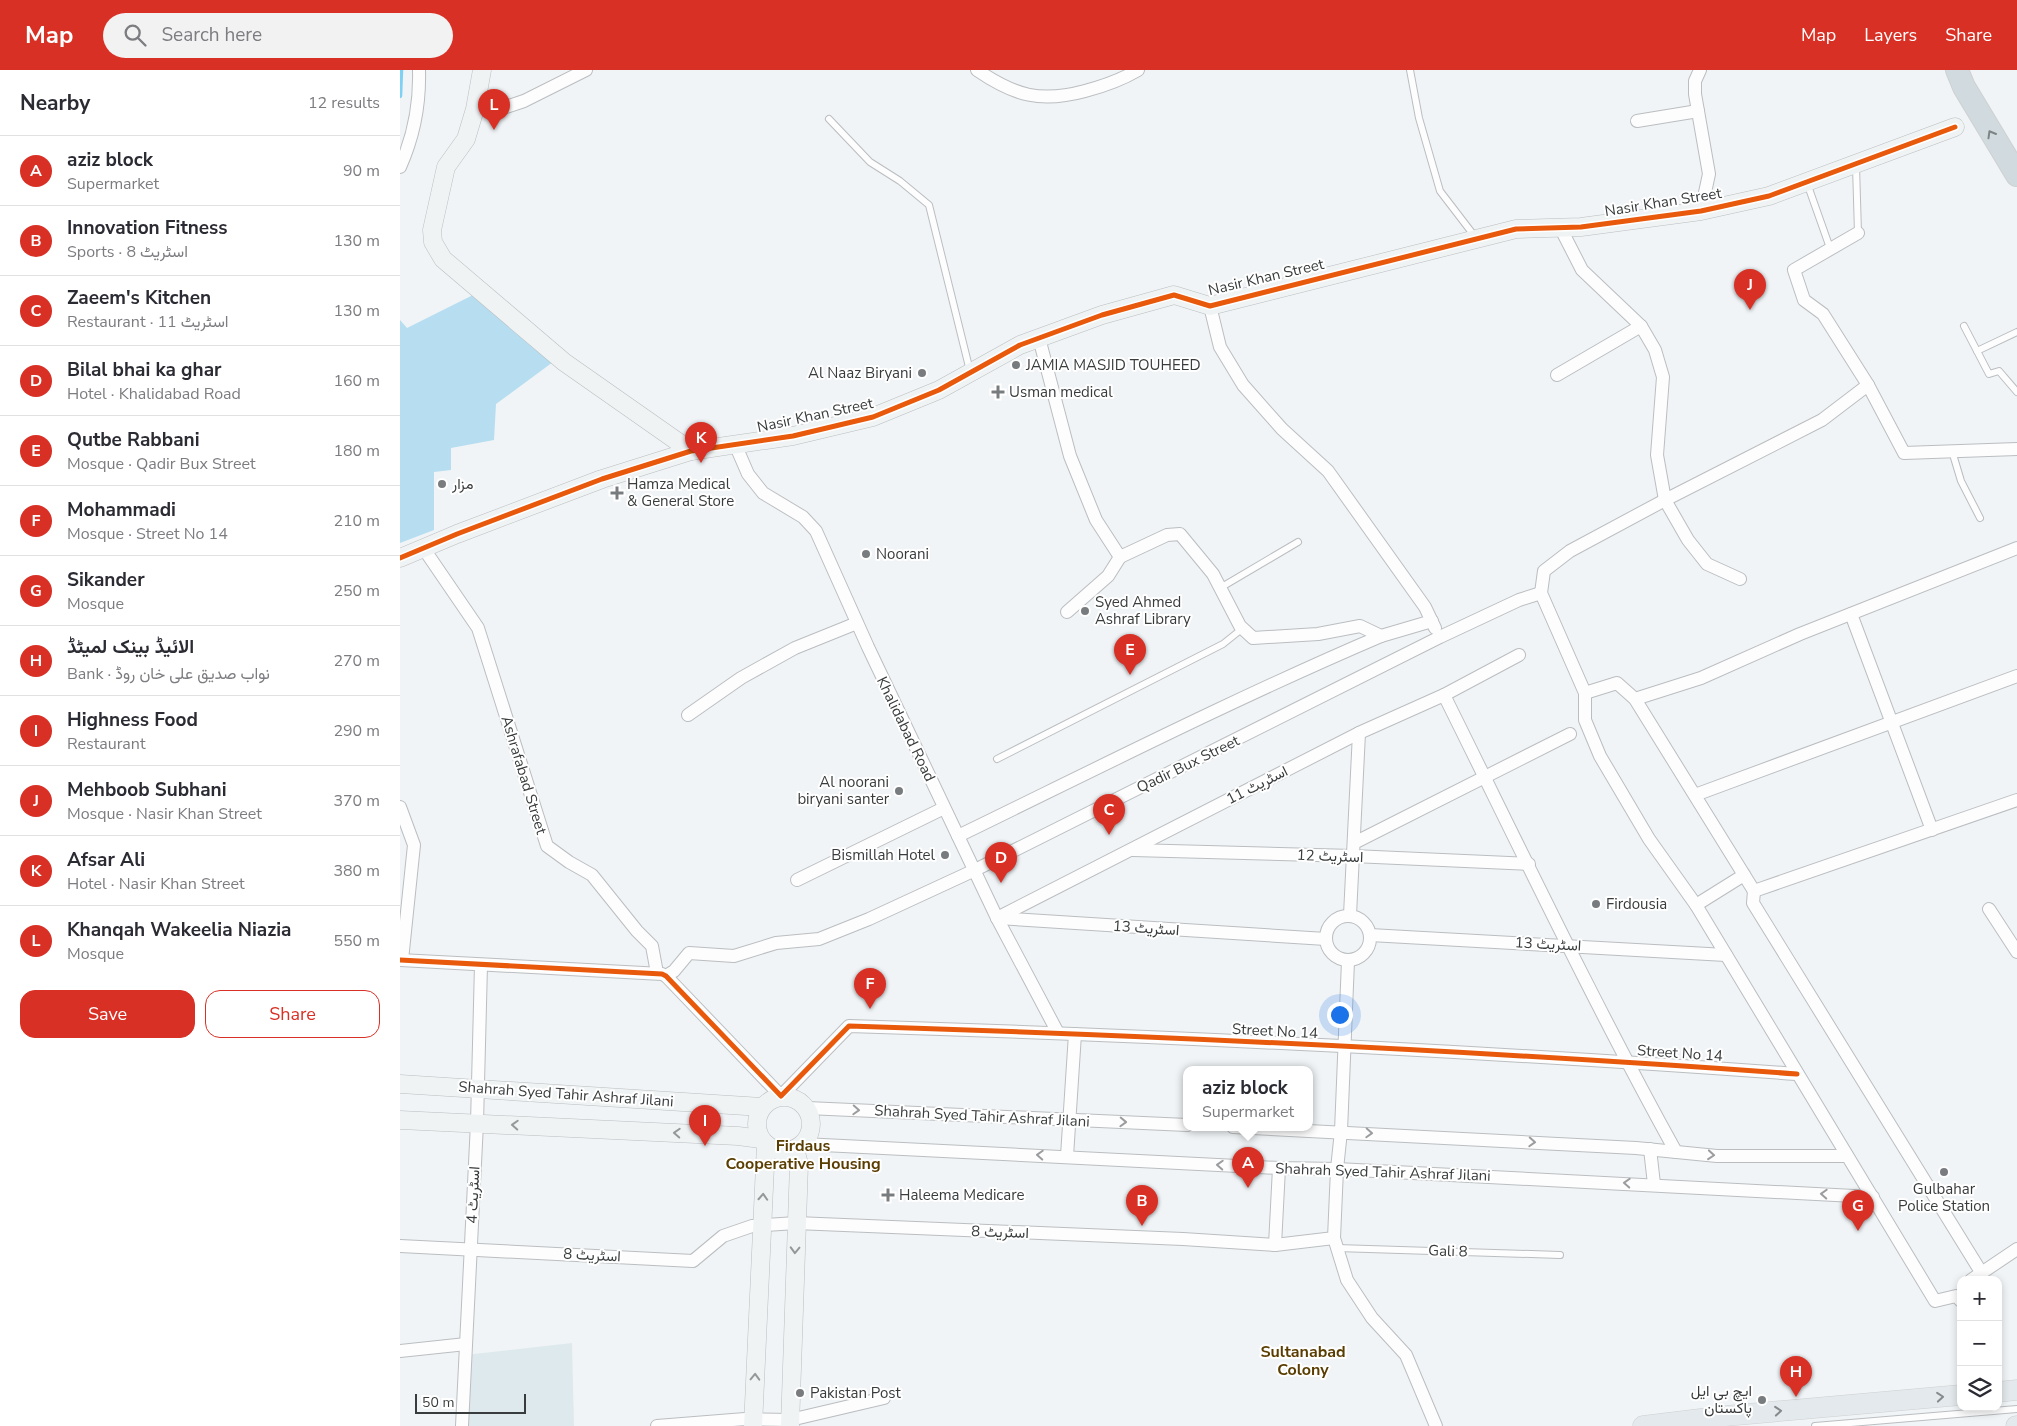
<!DOCTYPE html>
<meta charset="utf-8">
<style>
:root{--surface:#fff;--page:#f2f2f3;--text:#2b2b33;--muted:#7c7c81;--line:#e1e1e2;--accent:#d93025}
body{margin:0;font-family:"Nunito Sans",Vazirmatn,sans-serif;background:var(--page);color:var(--text)}
.controls{position:absolute;right:15px;bottom:15px;display:grid;overflow:hidden;border-radius:10px;box-shadow:0 2px 8px #0003}
.controls button{width:45px;height:45px;display:grid;place-items:center;padding:0;border:0;border-bottom:1px solid var(--line);background:var(--surface);color:var(--text);font:25px sans-serif}
.scale{position:absolute;left:15px;bottom:12px;width:111px;box-sizing:border-box;padding-left:5px;border:2px solid #393c3d;border-top:0;font-size:14px;line-height:18px;white-space:nowrap;color:#393c3d;-webkit-text-stroke:4px #fff;paint-order:stroke}
.you{position:absolute;left:939px;top:944px;width:18px;height:18px;margin:-12px;border:4px solid #fff;border-radius:50%;background:#1a73e8;box-shadow:0 0 0 8px #1a73e833}
.badge{display:grid;place-items:center;width:32px;height:32px;border-radius:50%;background:var(--accent);color:#fff;font-size:16px;font-weight:700}
.pin{position:absolute;translate:-50% -41px;filter:drop-shadow(0 1px 2px #0008)}
.pin::after{content:'';position:absolute;top:26px;width:18px;height:15px;background:inherit;clip-path:polygon(0 0,100% 0,50% 100%)}
.popup{position:absolute;left:783px;top:996px;width:130px;height:65px;box-sizing:border-box;display:grid;place-content:center;border-radius:10px;background:var(--surface);filter:drop-shadow(0 1px 4px #0005);font-size:16px;white-space:nowrap;color:var(--muted)}
.popup b{font-size:19px;color:var(--text)}
.popup::after{content:'';position:absolute;left:50%;top:100%;margin-left:-10px;border:10px solid transparent;border-top-color:var(--surface)}
.list{margin:0;padding:0;list-style:none}
h2{display:flex;justify-content:space-between;align-items:center;height:65px;margin:0;padding:0 20px;font-size:21px}
h2 small{font-size:16px;font-weight:400;color:var(--muted)}
.list li{display:grid;grid-template-columns:32px 1fr auto;gap:15px;align-items:center;box-sizing:border-box;height:70px;padding:0 20px;border-top:1px solid var(--line)}
.list b{display:block;font-size:19px;white-space:nowrap}
.list p{margin:0;font-size:16px;white-space:nowrap;color:var(--muted)}
.list em{font-size:16px;font-style:normal;color:var(--muted)}
.actions{display:flex;gap:10px;padding:15px 20px}
.actions a{flex:1;padding:11px 0;border:1px solid var(--accent);border-radius:15px;text-align:center;font-size:18px;color:var(--accent)}
.actions .main{background:var(--accent);color:#fff}
.icon{flex:none;width:28px;height:28px;fill:none;stroke:currentColor;stroke-width:2;stroke-linecap:round;stroke-linejoin:round}
.map{position:relative;flex:none;width:1617px;height:1356px;overflow:hidden}
header{display:flex;align-items:center;gap:30px;box-sizing:border-box;height:70px;padding:0 25px;background:var(--accent);color:#fff}
header strong{font-size:24px}
nav{display:flex;gap:28px;margin-inline-start:auto;font-size:18px}
.search{width:350px;height:45px;background:var(--page);display:flex;align-items:center;gap:12px;box-sizing:border-box;padding:0 18px;border-radius:28px;color:var(--muted);font-size:19px}
main{display:flex}
aside{flex:1;background:var(--surface)}
.map>svg:first-child{display:block}
</style>
<header>
<strong>Map</strong>
<div class="search"><svg class="icon" aria-label="search" viewBox="0 0 24 24"><circle cx="10" cy="10" r="6"/><path d="M15 15l6 6"/></svg>Search here</div>
<nav><a>Map</a><a>Layers</a><a>Share</a></nav>
</header>
<main>
<aside>
<h2>Nearby<small>12 results</small></h2>
<ul class="list">
<li><span class="badge">A</span><div><b>aziz block</b><p>Supermarket</p></div><em>90 m</em></li>
<li><span class="badge">B</span><div><b>Innovation Fitness</b><p>Sports · اسٹریٹ 8</p></div><em>130 m</em></li>
<li><span class="badge">C</span><div><b>Zaeem's Kitchen</b><p>Restaurant · اسٹریٹ 11</p></div><em>130 m</em></li>
<li><span class="badge">D</span><div><b>Bilal bhai ka ghar</b><p>Hotel · Khalidabad Road</p></div><em>160 m</em></li>
<li><span class="badge">E</span><div><b>Qutbe Rabbani</b><p>Mosque · Qadir Bux Street</p></div><em>180 m</em></li>
<li><span class="badge">F</span><div><b>Mohammadi</b><p>Mosque · Street No 14</p></div><em>210 m</em></li>
<li><span class="badge">G</span><div><b>Sikander</b><p>Mosque</p></div><em>250 m</em></li>
<li><span class="badge">H</span><div><b>الائیڈ بینک لمیٹڈ</b><p>Bank · نواب صدیق علی خان روڈ</p></div><em>270 m</em></li>
<li><span class="badge">I</span><div><b>Highness Food</b><p>Restaurant</p></div><em>290 m</em></li>
<li><span class="badge">J</span><div><b>Mehboob Subhani</b><p>Mosque · Nasir Khan Street</p></div><em>370 m</em></li>
<li><span class="badge">K</span><div><b>Afsar Ali</b><p>Hotel · Nasir Khan Street</p></div><em>380 m</em></li>
<li><span class="badge">L</span><div><b>Khanqah Wakeelia Niazia</b><p>Mosque</p></div><em>550 m</em></li>
</ul>
<div class="actions"><a class="main">Save</a><a>Share</a></div>
</aside>
<div class="map">
<svg width="1617" height="1356" viewBox="0 0 1617 1356">
<rect width="100%" height="100%" fill="#f0f4f6"/>
<!-- built -->
<path fill="#dee9ee" d="M 172,1273 L 174,1356 L 62,1356 L 65,1285 Z"/>
<!-- green -->
<path fill="#b6def0" d="M 77,223 L 153,292 L 96,334 L 94,370 L 51,378 L 51,400 L 34,402 L 34,460 L 0,473 L 0,250 L 7,258 Z"/>
<g fill="none" stroke-linecap="round" stroke-linejoin="round">
<!-- stream -->
<path stroke="#7ed1f2" stroke-width="4.5" d="M 0,26 L 1,0"/>
<!-- lane casing -->
<g stroke="#bbbec0" stroke-width="8">
<g id="lane">
<path d="M 1010,0 L 1019,48 L 1040,121 L 1076,168"/>
<path d="M 429,49 L 470,92 L 500,111 L 529,135 L 570,301"/>
<path d="M 1456,96 L 1458,163"/>
<path d="M 1407,113 L 1430,178"/>
<path d="M 1564,256 L 1589,304 L 1599,301 L 1617,322"/>
<path d="M 1577,281 L 1617,262"/>
<path d="M 1552,381 L 1561,411 L 1580,448"/>
<path d="M 820,518 L 898,472"/>
<path d="M 597,689 L 823,574 L 843,558"/>
<path d="M 937,1178 L 1160,1185"/>
<path d="M 1415,1356 L 1617,1339"/>
</g>
</g>
<!-- street casing -->
<g stroke="#bbbec0" stroke-width="14">
<g id="street">
<path d="M 577,0 C 615,26 641,33 685,21 C 704,16 721,10 738,0"/>
<path d="M 1300,0 L 1295,11 L 1295,24 L 1309,104 L 1301,141"/>
<path d="M 75,39 L 100,39 L 124,31 L 186,0"/>
<path d="M 1237,51 L 1298,41"/>
<path d="M 0,97 C 14,66 20,34 19,0"/>
<path d="M 1160,157 L 1182,200 L 1241,256 L 1255,280 L 1263,307 L 1257,385 L 1265,430 L 1288,470 L 1307,494 L 1340,509"/>
<path d="M 1458,163 L 1394,200 L 1404,230 L 1423,244 L 1468,315 L 1504,383 L 1617,379"/>
<path d="M 810,236 L 820,277 L 843,315 L 882,359 L 928,401 L 1025,537 L 1035,558"/>
<path d="M 639,268 L 670,386 L 696,450 L 720,487 L 767,465 L 780,464 L 813,504 L 840,556 L 853,568 L 918,564 L 960,556 L 981,566 L 1032,551"/>
<path d="M 1157,305 L 1241,256"/>
<path d="M 1468,315 L 1422,350 L 1265,430 L 1170,481 L 1144,501 L 1141,523 L 1185,623 L 1217,613 L 1235,629 L 1354,821 L 1617,730"/>
<path d="M 335,374 L 348,404 L 363,423 L 403,447 L 416,461 L 468,577 L 597,848 L 658,963"/>
<path d="M 24,479 L 78,558 L 147,776 L 169,792 L 192,805 L 237,861 L 252,876 L 257,903"/>
<path d="M 667,542 L 708,506 L 720,487"/>
<path d="M 1451,544 L 1532,760"/>
<path d="M 1185,623 L 1185,650 L 1200,686 L 1249,769 L 1296,835 L 1535,1231 L 1556,1226 L 1561,1231"/>
<path d="M 1044,625 C 1120,778 1193,932 1276,1082"/>
<path d="M 1235,629 L 1301,608 L 1400,564 L 1617,478"/>
<path d="M 288,645 L 341,608 L 395,578 L 457,553"/>
<path d="M 1295,725 L 1617,606"/>
<path d="M 0,737 L 14,775 L 2,890"/>
<path d="M 558,766 C 698,698 838,627 981,566"/>
<path d="M 954,773 L 1170,664"/>
<path d="M 733,780 L 953,786 L 1129,794"/>
<path d="M 397,810 L 544,738"/>
<path d="M 1354,821 L 1353,833 L 1581,1202"/>
<path d="M 1296,835 L 1344,805"/>
<path d="M 1589,839 L 1617,882"/>
<path d="M 950,845 L 959,663"/>
<circle cx="948" cy="868" r="22"/>
<path d="M 597,848 L 959,663 L 1044,625 L 1119,585"/>
<path d="M 597,848 L 926,869"/>
<path d="M 970,865 L 1326,885"/>
<path d="M 0,890 L 262,904 L 266,906 L 381,1026 L 449,956 C 765,966 1081,981 1397,1004"/>
<path d="M 266,906 L 274,901 L 289,883 L 334,886 L 376,873 L 419,869 L 469,849 L 575,800 L 1040,567 L 1119,530 L 1141,523"/>
<path d="M 407,1038 L 787,1055"/>
<path d="M 833,1057 L 1236,1078 L 1317,1086 L 1447,1086"/>
<path d="M 403,1074 L 879,1098 L 937,1099 L 1473,1127"/>
<path d="M 1250,1079 L 1254,1114"/>
<path d="M 667,1086 L 675,964"/>
<path d="M 934,1168 L 947,1210 L 972,1248 L 1006,1285 L 1036,1356"/>
<path d="M 875,1175 L 879,1098"/>
<path d="M 0,1176 L 293,1191 L 323,1166 L 352,1156 L 396,1153 L 783,1169 L 875,1175 L 934,1168 L 937,1099 L 941,1061 L 948,891"/>
<path d="M 1571,1210 L 1617,1179"/>
<path d="M 0,1281 L 66,1274"/>
<path d="M 62,1356 L 77,1053 L 81,895"/>
<path d="M 257,1356 L 345,1349 L 390,1350 L 484,1328"/>
</g>
</g>
<!-- secondary casing -->
<g stroke="#bbbec0" stroke-width="19">
<g id="secondary">
<path d="M 82,0 L 75,39 L 66,69 L 46,97 L 32,160 L 33,172 L 43,189 L 164,292 L 291,381"/>
<path d="M 0,488 L 57,464 L 202,409 L 291,381 L 393,366 L 473,347 L 539,320 L 620,275 L 702,245 L 774,225 L 810,236 L 1116,159 L 1181,157 L 1301,141 L 1369,126 L 1555,57"/>
<path d="M 0,1014 L 362,1037"/>
<circle cx="384" cy="1054" r="27"/>
<path d="M 0,1050 L 338,1066 L 361,1069"/>
<path d="M 353,1356 L 366,1074"/>
<path d="M 390,1356 L 399,1094 L 395,1079"/>
</g>
</g>
<!-- primary casing -->
<g stroke="#ced0d1" stroke-width="21">
<g id="primary">
<path d="M 1598,1322 L 1617,1320"/>
<path d="M 1243,1356 L 1325,1346 L 1561,1325"/>
<path d="M 1616,1356 L 1617,1356"/>
</g>
</g>
<!-- highway casing -->
<g stroke="#ced0d1" stroke-width="24">
<path id="highway" d="M 1557,0 L 1564,17 L 1617,105"/>
</g>
<!-- lane -->
<use href="#lane" stroke="#fdfdfe" stroke-width="6"/>
<!-- street -->
<use href="#street" stroke="#fdfdfe" stroke-width="12"/>
<!-- secondary -->
<use href="#secondary" stroke="#f0f3f4" stroke-width="18"/>
<!-- primary -->
<use href="#primary" stroke="#e3e9ec" stroke-width="20"/>
<!-- highway -->
<use href="#highway" stroke="#d1dbdf" stroke-width="22"/>
<!-- cycleway casing -->
<g stroke="#fff" stroke-width="8">
<g id="cycleway">
<path d="M 0,488 L 57,464 L 202,409 L 291,381 L 393,366 L 473,347 L 539,320 L 620,275 L 702,245 L 774,225 L 810,236 L 1116,159 L 1181,157 L 1301,141 L 1369,126 L 1555,57"/>
<path d="M 0,890 L 262,904 L 266,906 L 381,1026 L 449,956 C 765,966 1081,981 1397,1004"/>
</g>
</g>
<!-- cycleway -->
<use href="#cycleway" stroke="#e8590c" stroke-width="5"/>
</g>
<!-- one-way arrows -->
<defs><path id="oneway-chevron" d="M-2-3.5L2.5 0L-2 3.5" fill="none" stroke-width="1.6" stroke-linecap="round" stroke-linejoin="round" transform="scale(1.25)"/></defs>
<use stroke="#7d8486" href="#oneway-chevron" transform="translate(1591 64) rotate(-120)"/>
<g stroke="#9b9c9e">
<use href="#oneway-chevron" transform="translate(456 1040) rotate(3)"/>
<use href="#oneway-chevron" transform="translate(723 1052) rotate(2)"/>
<use href="#oneway-chevron" transform="translate(969 1063) rotate(3)"/>
<use href="#oneway-chevron" transform="translate(1132 1072) rotate(3)"/>
<use href="#oneway-chevron" transform="translate(640 1085) rotate(-177)"/>
<use href="#oneway-chevron" transform="translate(1311 1085) rotate(5)"/>
<use href="#oneway-chevron" transform="translate(820 1095) rotate(-177)"/>
<use href="#oneway-chevron" transform="translate(1227 1113) rotate(-177)"/>
<use href="#oneway-chevron" transform="translate(1424 1124) rotate(-177)"/>
</g>
<g stroke="#949898">
<use href="#oneway-chevron" transform="translate(115 1055) rotate(-177)"/>
<use href="#oneway-chevron" transform="translate(277 1063) rotate(-177)"/>
<use href="#oneway-chevron" transform="translate(363 1127) rotate(-87)"/>
<use href="#oneway-chevron" transform="translate(395 1180) rotate(92)"/>
<use href="#oneway-chevron" transform="translate(355 1307) rotate(-88)"/>
</g>
<g stroke="#868a8c">
<use href="#oneway-chevron" transform="translate(1540 1327) rotate(-5)"/>
<use href="#oneway-chevron" transform="translate(1378 1341) rotate(-5)"/>
</g>
<!-- markers -->
<g fill="#797c7e" stroke="#fff" stroke-width="2">
<circle cx="616" cy="295" r="5"/>
<circle cx="522" cy="303" r="5"/>
<path d="M595.5 314.5h5v5h5v5h-5v5h-5v-5h-5v-5h5z"/>
<circle cx="42" cy="414" r="5"/>
<path d="M214.5 415.5h5v5h5v5h-5v5h-5v-5h-5v-5h5z"/>
<circle cx="466" cy="484" r="5"/>
<circle cx="685" cy="541" r="5"/>
<circle cx="499" cy="721" r="5"/>
<circle cx="545" cy="785" r="5"/>
<circle cx="1196" cy="834" r="5"/>
<circle cx="1544" cy="1102" r="5"/>
<path d="M485.5 1117.5h5v5h5v5h-5v5h-5v-5h-5v-5h5z"/>
<circle cx="400" cy="1323" r="5"/>
<circle cx="1362" cy="1330" r="5"/>
</g>
<g text-anchor="middle" dominant-baseline="central" stroke-width="4" stroke-linejoin="round" paint-order="stroke">
<!-- street labels -->
<g font-size="15" fill="#393c3d" stroke="#fff">
<text transform="translate(1263 132) rotate(-9)">Nasir Khan Street</text>
<text transform="translate(866 207) rotate(-13)">Nasir Khan Street</text>
<text transform="translate(415 345) rotate(-12)">Nasir Khan Street</text>
<text transform="translate(506 659) rotate(64)">Khalidabad Road</text>
<text transform="translate(788 694) rotate(-26)">Qadir Bux Street</text>
<text transform="translate(124 705) rotate(73)">Ashrafabad Street</text>
<text transform="translate(857 715) rotate(-27)">اسٹریٹ 11</text>
<text transform="translate(930 786) rotate(2)">اسٹریٹ 12</text>
<text transform="translate(746 858) rotate(4)">اسٹریٹ 13</text>
<text transform="translate(1148 874) rotate(3)">اسٹریٹ 13</text>
<text transform="translate(875 961) rotate(3)">Street No 14</text>
<text transform="translate(1280 983) rotate(4)">Street No 14</text>
<text transform="translate(166 1024) rotate(4)">Shahrah Syed Tahir Ashraf Jilani</text>
<text transform="translate(582 1046) rotate(3)">Shahrah Syed Tahir Ashraf Jilani</text>
<text transform="translate(983 1102) rotate(2)">Shahrah Syed Tahir Ashraf Jilani</text>
<text transform="translate(73 1125) rotate(-87)">اسٹریٹ 4</text>
<text transform="translate(600 1162) rotate(2)">اسٹریٹ 8</text>
<text transform="translate(1048 1181) rotate(2)">Gali 8</text>
<text transform="translate(192 1185) rotate(3)">اسٹریٹ 8</text>
</g>
<!-- poi labels -->
<g font-size="15" fill="#393c3d" stroke="#fff" text-anchor="start">
<text x="626" y="295">JAMIA MASJID TOUHEED</text>
<text x="512" y="303" text-anchor="end">Al Naaz Biryani</text>
<text x="609" y="322">Usman medical</text>
<text x="52" y="414">مزار</text>
<text x="227" y="414">Hamza Medical<tspan x="227" dy="17">&amp; General Store</tspan></text>
<text x="476" y="484">Noorani</text>
<text x="695" y="532">Syed Ahmed<tspan x="695" dy="17">Ashraf Library</tspan></text>
<text x="489" y="712" text-anchor="end">Al noorani<tspan x="489" dy="17">biryani santer</tspan></text>
<text x="535" y="785" text-anchor="end">Bismillah Hotel</text>
<text x="1206" y="834">Firdousia</text>
<text x="1544" y="1119" text-anchor="middle">Gulbahar<tspan x="1544" dy="17">Police Station</tspan></text>
<text x="499" y="1125">Haleema Medicare</text>
<text x="1352" y="1321" text-anchor="end">ایچ بی ایل<tspan x="1352" dy="17">پاکستان</tspan></text>
<text x="410" y="1323">Pakistan Post</text>
</g>
<!-- neighbourhood labels -->
<g font-size="16" font-weight="bold" fill="#5a3d00" stroke="#fff">
<text x="403" y="1076">Firdaus<tspan x="403" dy="18">Cooperative Housing</tspan></text>
<text x="903" y="1282">Sultanabad<tspan x="903" dy="18">Colony</tspan></text>
</g>
</g>
</svg>
<div class="controls">
<button>+</button>
<button>−</button>
<button><svg class="icon" aria-label="layers" viewBox="0 0 24 24"><path d="M12 4l9 5-9 5-9-5zM3 14l9 5 9-5"/></svg></button>
</div>
<div class="scale">50 m</div>
<div class="you"></div>
<div class="pin badge" style="left:848px;top:1118px">A</div>
<div class="popup"><b>aziz block</b>Supermarket</div>
<div class="pin badge" style="left:742px;top:1156px">B</div>
<div class="pin badge" style="left:709px;top:765px">C</div>
<div class="pin badge" style="left:601px;top:813px">D</div>
<div class="pin badge" style="left:730px;top:605px">E</div>
<div class="pin badge" style="left:470px;top:939px">F</div>
<div class="pin badge" style="left:1458px;top:1161px">G</div>
<div class="pin badge" style="left:1396px;top:1327px">H</div>
<div class="pin badge" style="left:305px;top:1076px">I</div>
<div class="pin badge" style="left:1350px;top:240px">J</div>
<div class="pin badge" style="left:301px;top:393px">K</div>
<div class="pin badge" style="left:94px;top:60px">L</div>
</div>
</main>
